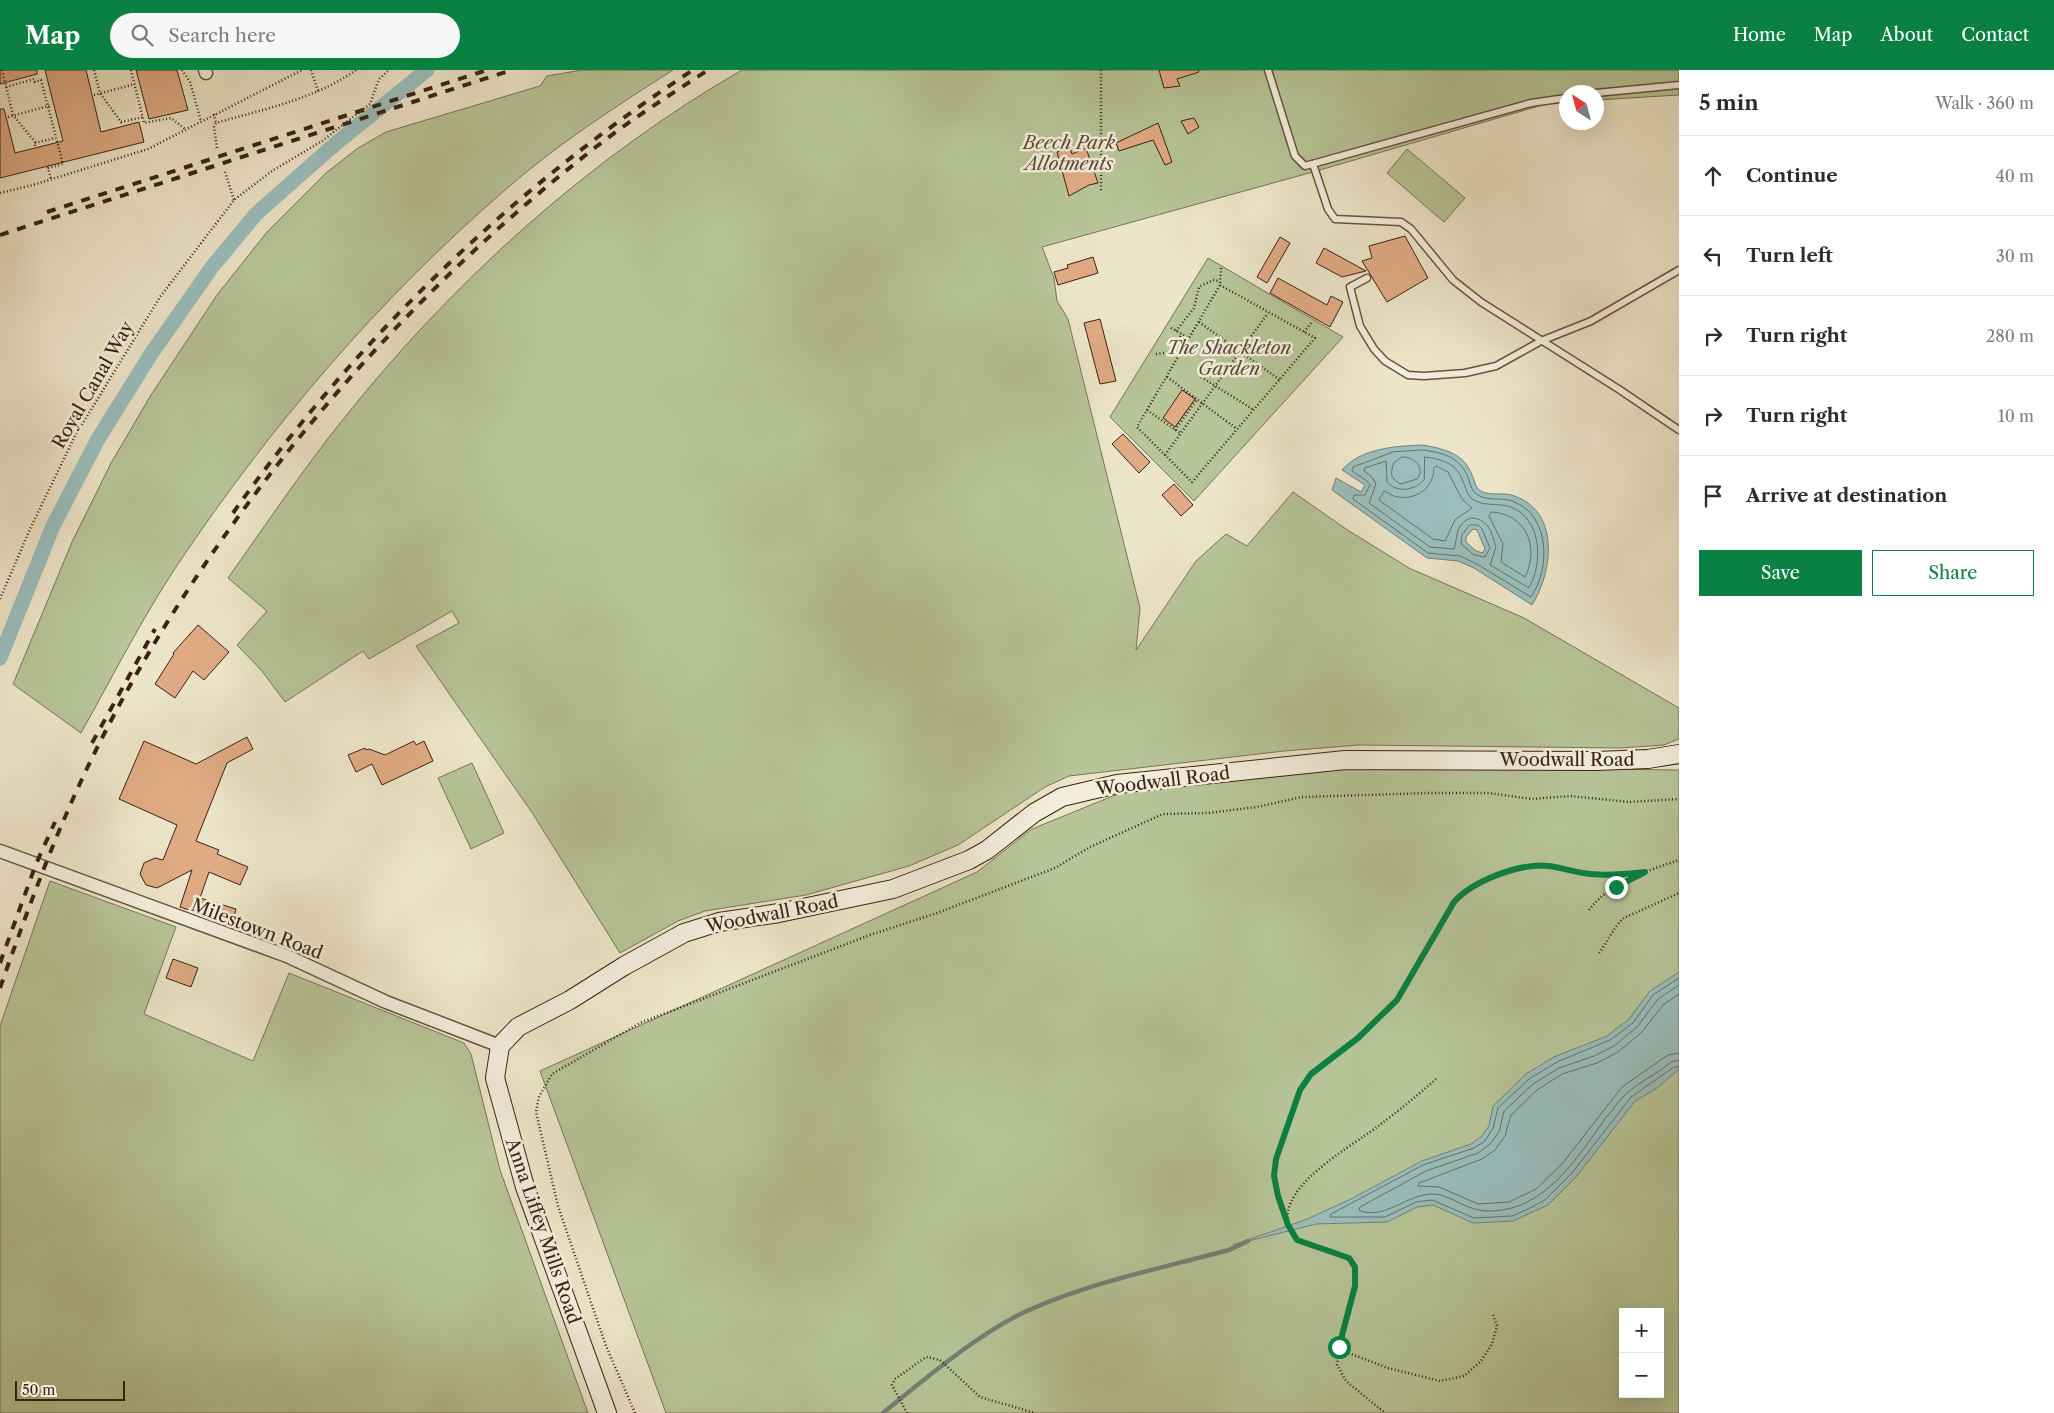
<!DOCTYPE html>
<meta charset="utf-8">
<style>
:root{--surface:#fff;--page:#f7f7f7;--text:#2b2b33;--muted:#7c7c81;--line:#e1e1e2;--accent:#0b8043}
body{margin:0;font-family:"Libre Caslon Text",serif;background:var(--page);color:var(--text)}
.controls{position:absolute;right:15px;bottom:15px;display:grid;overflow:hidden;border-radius:0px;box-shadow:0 5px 20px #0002}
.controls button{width:45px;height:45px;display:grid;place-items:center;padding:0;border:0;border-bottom:1px solid var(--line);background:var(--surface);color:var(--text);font:25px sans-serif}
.compass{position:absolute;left:1559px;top:15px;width:45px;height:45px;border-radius:50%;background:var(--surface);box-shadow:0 5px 20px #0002;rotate:324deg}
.scale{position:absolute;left:15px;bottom:12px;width:110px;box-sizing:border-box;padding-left:5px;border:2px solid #3b2213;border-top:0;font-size:14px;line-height:18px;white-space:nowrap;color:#3b2213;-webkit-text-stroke:4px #f3eedc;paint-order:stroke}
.stop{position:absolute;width:15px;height:15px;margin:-11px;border:4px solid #0b8043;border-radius:50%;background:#fff}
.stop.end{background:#0b8043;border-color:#fff;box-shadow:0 1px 5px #0008}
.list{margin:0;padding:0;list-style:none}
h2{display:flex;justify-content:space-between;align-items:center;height:65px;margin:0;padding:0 20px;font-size:21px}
h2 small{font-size:16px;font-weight:400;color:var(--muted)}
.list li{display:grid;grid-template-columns:32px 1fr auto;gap:15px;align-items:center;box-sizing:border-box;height:80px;padding:0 20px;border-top:1px solid var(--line)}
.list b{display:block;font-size:19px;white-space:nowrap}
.list em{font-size:16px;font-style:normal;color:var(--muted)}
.actions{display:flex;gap:10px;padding:15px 20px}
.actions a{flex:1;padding:11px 0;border:1px solid var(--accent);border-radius:0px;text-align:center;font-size:18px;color:var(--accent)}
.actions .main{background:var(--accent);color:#fff}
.icon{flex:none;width:28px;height:28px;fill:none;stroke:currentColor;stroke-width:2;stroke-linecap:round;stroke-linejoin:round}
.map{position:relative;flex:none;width:1679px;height:1343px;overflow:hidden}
header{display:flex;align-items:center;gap:30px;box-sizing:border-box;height:70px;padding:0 25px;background:var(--accent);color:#fff}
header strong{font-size:24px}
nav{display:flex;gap:28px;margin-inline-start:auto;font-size:18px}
.search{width:350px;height:45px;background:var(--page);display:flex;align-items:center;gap:12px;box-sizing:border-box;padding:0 18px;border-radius:28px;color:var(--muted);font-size:19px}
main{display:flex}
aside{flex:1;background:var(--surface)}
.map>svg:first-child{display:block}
</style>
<header>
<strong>Map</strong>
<div class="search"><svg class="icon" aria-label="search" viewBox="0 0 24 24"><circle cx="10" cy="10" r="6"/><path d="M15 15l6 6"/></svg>Search here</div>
<nav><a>Home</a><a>Map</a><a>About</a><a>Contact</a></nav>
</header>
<main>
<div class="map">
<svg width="1679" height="1343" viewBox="0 0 1679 1343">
<rect width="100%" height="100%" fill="#ede5c9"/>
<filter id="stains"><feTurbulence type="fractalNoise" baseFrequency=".004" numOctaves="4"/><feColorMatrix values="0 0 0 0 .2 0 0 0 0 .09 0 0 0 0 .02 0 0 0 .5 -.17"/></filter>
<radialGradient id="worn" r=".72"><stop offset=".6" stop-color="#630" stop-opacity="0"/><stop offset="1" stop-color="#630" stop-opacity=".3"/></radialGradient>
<!-- green -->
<g fill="#b7c598" stroke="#797456" fill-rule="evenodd">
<path d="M 582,0 L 673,0 C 615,37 556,75 504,121 C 379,229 270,357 178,494 C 142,548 113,606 81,663 L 13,614 L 72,472 L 111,393 L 151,325 L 217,225 L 267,162 L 326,103 L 358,78 L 386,62 L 540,16 L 547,6 Z"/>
<path d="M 742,0 L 1679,0 L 1679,25 L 1597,30 L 1596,22 L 1566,22 L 1566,32 L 1546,34 L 1320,100 L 1042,177 L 1054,208 L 1057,231 L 1068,249 L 1140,538 L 1136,580 L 1196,491 L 1226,464 L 1247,476 L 1293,422 L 1349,461 L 1409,498 L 1524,548 L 1679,638 L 1679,669 L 1664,675 L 1621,678 L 1359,675 L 1284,681 L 1069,706 L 1045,717 L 958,775 L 909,796 L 806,825 L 705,841 L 678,851 L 620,883 L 533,744 L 416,576 L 459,553 L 452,541 L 369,589 L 363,581 L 285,632 L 262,601 L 237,575 L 267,541 L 228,508 C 265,456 301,402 341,352 C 452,212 588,89 742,0 Z"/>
<path d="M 1407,79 L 1465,128 L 1444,152 L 1387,103 Z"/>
<path d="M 1208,188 L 1343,267 L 1194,431 L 1110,347 Z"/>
<path d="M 472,693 L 504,763 L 471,779 L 438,708 Z"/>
<path d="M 1373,696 L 1679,700 L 1679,1343 L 666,1343 L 540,1001 L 977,802 L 1032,759 L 1125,721 ZM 1623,1242 L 1660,1242 L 1660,1324 L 1623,1324 Z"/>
<path d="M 50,811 L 176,857 L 144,944 L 253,991 L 289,903 L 464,973 L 471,984 L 500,1100 L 588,1343 L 0,1343 L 0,956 Z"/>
</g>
<!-- water -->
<g fill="#9abebc" stroke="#748078" fill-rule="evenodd">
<path d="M 1423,375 C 1444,379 1464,383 1472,405 C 1474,409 1475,415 1478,419 C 1486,427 1501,422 1511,425 C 1561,439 1553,502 1532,535 L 1474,498 L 1458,491 L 1427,488 L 1332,420 L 1336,408 L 1361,422 L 1365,415 L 1342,400 C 1361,378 1396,376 1423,375 ZM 1473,459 L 1477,460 L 1485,479 L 1483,483 L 1476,481 L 1466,472 L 1466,467 Z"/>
<path d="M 1679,902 L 1679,999 L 1657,1018 L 1635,1031 L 1576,1107 L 1548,1135 L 1513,1151 L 1473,1153 L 1433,1135 L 1417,1137 L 1387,1152 L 1316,1154 L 1233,1175 L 1305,1150 L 1351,1129 L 1422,1091 L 1471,1074 L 1481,1067 L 1489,1056 L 1493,1036 L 1526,1004 L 1554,987 L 1607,966 L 1629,949 L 1650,921 Z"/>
</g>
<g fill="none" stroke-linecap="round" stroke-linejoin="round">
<!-- shore -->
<g stroke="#6a7068" stroke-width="1">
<path d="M 1423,380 C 1442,383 1458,386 1467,405 C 1470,411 1470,418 1475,423 C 1485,432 1500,427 1512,431 C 1550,444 1551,498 1531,527 L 1477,494 L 1460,486 L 1428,483 L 1353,429 L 1354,425 L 1365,425 L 1370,415 L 1367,411 L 1352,401 L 1353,397 L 1393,382 Z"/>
<path d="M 1402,387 C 1414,386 1426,398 1417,409 L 1401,414 C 1390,409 1390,403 1394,393 Z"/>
<path d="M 1425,387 C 1441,389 1456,393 1462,409 C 1465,415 1466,422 1470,427 C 1481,438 1497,432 1511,437 C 1542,449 1543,493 1529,518 L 1490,495 L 1496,477 C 1492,463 1488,448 1471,448 C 1455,454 1458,466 1454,479 L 1430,477 L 1369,433 L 1376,414 L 1372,407 L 1364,401 L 1365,398 L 1386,391 L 1387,412 C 1397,423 1414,421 1424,410 Z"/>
<path d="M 1436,396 L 1448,402 L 1462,429 L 1472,438 L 1455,450 L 1445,471 L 1433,469 L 1379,430 L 1384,421 C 1389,423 1393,427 1399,427 C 1417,430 1434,417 1434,398 Z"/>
<path d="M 1492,442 C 1526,444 1540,477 1525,507 L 1501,492 L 1503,474 L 1489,446 Z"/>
<path d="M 1470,455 L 1478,455 L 1482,459 L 1490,478 L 1485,487 L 1474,485 L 1461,474 L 1462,465 Z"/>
<path d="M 1679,908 L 1653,925 L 1633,953 L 1610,970 L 1557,992 L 1529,1009 L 1498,1038 L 1493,1058 L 1485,1071 L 1474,1078 L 1423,1095 L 1331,1144 L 1330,1147 L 1385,1147 L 1416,1132 L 1432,1130 L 1474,1148 L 1512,1146 L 1528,1139 L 1545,1130 L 1572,1103 L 1631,1027 L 1674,997 L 1679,997"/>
<path d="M 1679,915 L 1658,929 L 1637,957 L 1614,976 L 1594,986 L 1559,998 L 1533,1014 L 1504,1041 L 1499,1062 L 1489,1075 L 1478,1083 L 1426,1101 L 1360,1137 L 1359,1140 C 1382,1151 1407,1125 1431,1124 C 1450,1123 1467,1143 1492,1141 C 1546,1139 1576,1089 1605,1049 C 1612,1041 1619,1030 1627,1023 C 1640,1011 1658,1004 1671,992 L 1679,990"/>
<path d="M 1679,924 L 1663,935 L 1642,962 L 1618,982 L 1597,993 L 1562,1004 L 1537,1020 L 1511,1045 L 1505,1066 L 1495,1080 L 1482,1089 L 1419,1113 L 1418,1116 L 1439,1117 L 1478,1134 L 1509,1132 L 1536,1119 L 1562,1094 L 1622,1017 L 1668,985 L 1679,983"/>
</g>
<!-- stream -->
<path stroke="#748078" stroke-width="4.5" d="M 883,1343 C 923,1310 982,1261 1029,1240 C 1092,1212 1162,1198 1229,1180 L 1248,1171"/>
<!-- canal -->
<path stroke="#9abebc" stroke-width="15" d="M 0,588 L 53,456 L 98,369 L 151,284 L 212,197 L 256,144 L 334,75 L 427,0"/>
</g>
<!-- building -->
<g fill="#e0ab84" stroke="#3b2213">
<path d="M 0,0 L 37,0 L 37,4 L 0,14 Z"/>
<path d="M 45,0 L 86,0 L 101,62 L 139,52 L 144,72 L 0,108 L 0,39 L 4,39 L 15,83 L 63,71 Z"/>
<path d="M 136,0 L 177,0 L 188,40 L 149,49 Z"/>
<path d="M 1159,0 L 1198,0 L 1199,2 L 1177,9 L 1180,16 L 1164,18 Z"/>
<path d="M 1194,48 L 1199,57 L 1188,64 L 1181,51 Z"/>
<path d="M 1158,53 L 1172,92 L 1165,95 L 1153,70 L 1119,81 L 1116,73 Z"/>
<path d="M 1070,78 L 1072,84 L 1086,78 L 1098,113 L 1089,115 L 1069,126 L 1057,82 Z"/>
<path d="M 1405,166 L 1428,208 L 1387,232 L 1362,191 L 1372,188 L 1369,176 Z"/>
<path d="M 1280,167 L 1290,173 L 1267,213 L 1257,207 Z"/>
<path d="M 1324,178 L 1366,201 L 1342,207 L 1316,193 Z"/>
<path d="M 1093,187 L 1098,203 L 1058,215 L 1054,202 L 1068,198 L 1067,195 Z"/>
<path d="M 1278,208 L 1327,235 L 1331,226 L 1343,232 L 1330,257 L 1270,223 Z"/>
<path d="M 1100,249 L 1116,311 L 1100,314 L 1084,253 Z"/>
<path d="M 1182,320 L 1195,329 L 1175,357 L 1163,348 Z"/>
<path d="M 1123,364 L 1150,392 L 1139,403 L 1112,374 Z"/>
<path d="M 1174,414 L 1193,435 L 1181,446 L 1162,425 Z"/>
<path d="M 198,555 L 229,582 L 204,610 L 193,601 L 175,628 L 155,614 L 174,584 L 173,583 Z"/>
<path d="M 247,667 L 253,679 L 227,693 L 196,771 L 219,780 L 217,784 L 248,797 L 240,815 L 209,802 L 200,828 L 236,839 L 232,854 L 180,837 L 192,800 L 157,818 L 146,815 L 140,804 L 144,793 L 155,788 L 163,790 L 177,755 L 119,729 L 144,671 L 196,694 Z"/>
<path d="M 414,671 L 416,675 L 424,671 L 433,691 L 382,715 L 372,694 L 356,702 L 348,685 L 365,678 L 366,680 L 369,679 L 385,685 Z"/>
<path d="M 173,889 L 198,898 L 191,917 L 166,908 Z"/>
</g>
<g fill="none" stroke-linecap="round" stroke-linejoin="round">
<!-- lane casing -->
<g stroke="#685340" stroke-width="9">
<g id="lane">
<path d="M 1268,0 L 1295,86 L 1305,96 L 1531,33 L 1566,28"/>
<path d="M 1596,23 L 1679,15"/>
<path d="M 1313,94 L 1328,139 L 1335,149 L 1401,152 L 1411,159 L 1453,210 L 1481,232 L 1620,320 L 1679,360"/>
<path d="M 1367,208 L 1350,217 L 1360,256 L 1374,279 L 1385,291 L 1408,305 L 1424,306 L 1465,303 L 1496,296 L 1541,271 L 1591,251 L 1679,200"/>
</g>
</g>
<!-- street casing -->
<g stroke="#685340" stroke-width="15">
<g id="street">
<path d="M 205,0 L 206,3"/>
<path d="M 0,781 L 287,886 L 386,932 L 500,976"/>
</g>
</g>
<!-- secondary casing -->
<g stroke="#3b2213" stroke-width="20">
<path id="secondary" d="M 607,1343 L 525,1117 L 495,1008 L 500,976 L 518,957 L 570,930 L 624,896 L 684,863 L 719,852 L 779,843 L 893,819 L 969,790 L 987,780 L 1034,743 L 1062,727 L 1117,714 L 1345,690 L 1596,691 L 1648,689 L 1679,684"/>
</g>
<!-- path -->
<g stroke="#3b2213" stroke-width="2.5" stroke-dasharray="1 2.5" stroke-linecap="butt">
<path d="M 2,0 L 13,45 L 35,72 L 35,76"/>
<path d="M 94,0 L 100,23 L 121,52 L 143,47"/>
<path d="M 131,0 L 144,53 L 171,48 L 185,59"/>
<path d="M 182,0 L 190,12 L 201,51"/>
<path d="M 311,0 L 318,21"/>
<path d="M 1101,0 L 1101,121"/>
<path d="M 6,17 L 34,9 L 35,12 L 41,10 L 63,94 L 48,98 L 51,109"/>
<path d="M 94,25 L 135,14"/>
<path d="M 214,44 L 216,53"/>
<path d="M 8,47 L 52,35"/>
<path d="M 35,73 L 55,68"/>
<path d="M 217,78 L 214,57 L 216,53 C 264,39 315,29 356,0"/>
<path d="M 225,102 L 234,130"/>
<path d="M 0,123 L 33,115 L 148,79 L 302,0"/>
<path d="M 1220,215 L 1315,268 L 1192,412 L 1137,357 L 1220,215 L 1221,197"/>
<path d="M 1199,252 L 1280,310"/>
<path d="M 1171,258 L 1189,268"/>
<path d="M 1176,261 L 1194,238 L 1199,217 L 1213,210 L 1220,211"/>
<path d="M 1304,262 L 1312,252"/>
<path d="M 1171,282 L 1182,264"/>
<path d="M 1156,284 L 1171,282 L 1179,285"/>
<path d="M 1167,307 L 1237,359"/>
<path d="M 1201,307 L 1254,340"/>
<path d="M 1147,340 L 1180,363"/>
<path d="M 1175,360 L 1197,329"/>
<path d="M 1165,385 L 1268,243"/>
<path d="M 0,529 L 30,459 L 75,366 L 160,227 L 234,130 L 272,101 L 322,71 L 370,34 L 379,9 L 389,0"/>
<path d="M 1589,840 C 1610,812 1647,801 1679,790"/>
<path d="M 1599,883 C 1608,872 1613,857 1624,848 L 1679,823"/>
<path d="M 1436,1009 C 1417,1026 1397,1042 1377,1057 C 1351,1077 1265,1123 1293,1164 C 1305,1181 1347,1176 1355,1197 C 1363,1222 1338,1251 1341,1271 C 1342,1274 1344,1278 1346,1282 L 1388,1298 L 1440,1311 L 1464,1306 L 1481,1291 L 1492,1274 L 1497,1256 L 1493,1244"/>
<path d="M 1286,1144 C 1281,1132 1274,1118 1275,1105 C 1275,1085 1299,1016 1312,1003 C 1339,977 1374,959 1398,929 C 1415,906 1450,828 1468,818 C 1491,806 1521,795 1547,796 C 1562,796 1577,804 1592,804 C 1609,806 1627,804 1645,802"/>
<path d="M 1341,1270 L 1337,1295 L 1346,1311 L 1385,1343"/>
<path d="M 635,1343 L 606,1276 L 558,1136 L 536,1042 L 539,1027 L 552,1004 L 640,953 L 870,865 L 937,843 L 1055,798 L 1090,777 L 1163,744 L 1208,743 L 1257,737 L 1302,727 L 1429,723 L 1489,723 L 1532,729 L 1570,726 L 1630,732 L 1679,729"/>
<path d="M 907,1343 L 892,1315 L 895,1309 L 926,1287 L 940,1290 L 980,1327 L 1035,1343"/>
</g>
<!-- lane -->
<use href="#lane" stroke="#f3eedc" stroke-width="6"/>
<!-- street -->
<use href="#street" stroke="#f3eedc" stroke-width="12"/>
<!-- secondary -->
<use href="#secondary" stroke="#f3eedc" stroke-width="18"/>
<!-- rail -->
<g stroke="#3b2213" stroke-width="4" stroke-dasharray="9 9" stroke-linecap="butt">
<path d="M 47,142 L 487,0"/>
<path d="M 0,165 L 512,0"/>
<path d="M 233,443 C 357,268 514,117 693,0"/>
<path d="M 92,673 L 155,559"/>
<path d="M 0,893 L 36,794 L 55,752"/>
<path d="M 0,918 C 28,839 56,761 93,686 C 209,450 396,230 605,70 C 638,45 673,23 708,0"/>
</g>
</g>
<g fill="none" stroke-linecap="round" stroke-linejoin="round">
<!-- route -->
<path stroke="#0b8043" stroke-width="6" d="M 1339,1277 L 1355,1216 L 1355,1197 L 1349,1188 L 1297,1170 L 1288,1155 L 1278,1126 L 1274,1106 L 1276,1089 L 1300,1020 L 1311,1004 L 1358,968 L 1397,930 L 1454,832 C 1474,810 1520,793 1549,796 C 1563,798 1577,803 1591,804 C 1608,806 1627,804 1645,802 L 1616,817"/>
</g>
<g text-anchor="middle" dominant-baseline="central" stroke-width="5" stroke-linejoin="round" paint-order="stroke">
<!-- park labels -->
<g font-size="18" font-style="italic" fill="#5a4b34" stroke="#f3eedc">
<text x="1069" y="73">Beech Park<tspan x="1069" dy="21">Allotments</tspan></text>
<text x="1229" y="278">The Shackleton<tspan x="1229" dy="21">Garden</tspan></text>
</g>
<!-- street labels -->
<g font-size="18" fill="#3b2213" stroke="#f3eedc">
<text transform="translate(93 315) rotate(-60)">Royal Canal Way</text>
<text x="1567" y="690">Woodwall Road</text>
<text transform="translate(1163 711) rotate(-7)">Woodwall Road</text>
<text transform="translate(772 844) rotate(-11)">Woodwall Road</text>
<text transform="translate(257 859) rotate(21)">Milestown Road</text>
<text transform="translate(543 1161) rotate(71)">Anna Liffey Mills Road</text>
</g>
</g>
<rect width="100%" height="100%" filter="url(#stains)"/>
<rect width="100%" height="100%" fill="url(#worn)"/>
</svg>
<div class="controls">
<button>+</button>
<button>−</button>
</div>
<svg class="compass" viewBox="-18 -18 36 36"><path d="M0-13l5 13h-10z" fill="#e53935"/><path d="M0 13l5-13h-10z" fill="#7c7c81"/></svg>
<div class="scale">50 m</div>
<div class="stop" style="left:1339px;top:1277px"></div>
<div class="stop end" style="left:1616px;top:817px"></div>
</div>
<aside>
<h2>5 min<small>Walk · 360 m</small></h2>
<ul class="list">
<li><svg class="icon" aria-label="ahead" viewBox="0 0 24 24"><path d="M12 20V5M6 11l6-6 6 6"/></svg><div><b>Continue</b></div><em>40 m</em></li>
<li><svg class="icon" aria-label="left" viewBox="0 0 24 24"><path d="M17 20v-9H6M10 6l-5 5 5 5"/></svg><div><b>Turn left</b></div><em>30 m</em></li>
<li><svg class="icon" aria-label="right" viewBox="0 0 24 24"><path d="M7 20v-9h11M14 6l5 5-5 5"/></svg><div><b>Turn right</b></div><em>280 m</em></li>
<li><svg class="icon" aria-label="right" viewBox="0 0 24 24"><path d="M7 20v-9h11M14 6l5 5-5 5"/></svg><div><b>Turn right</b></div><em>10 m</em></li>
<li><svg class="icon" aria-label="arrive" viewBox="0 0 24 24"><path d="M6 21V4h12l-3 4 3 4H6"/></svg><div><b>Arrive at destination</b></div></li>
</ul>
<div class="actions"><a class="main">Save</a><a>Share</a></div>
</aside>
</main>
